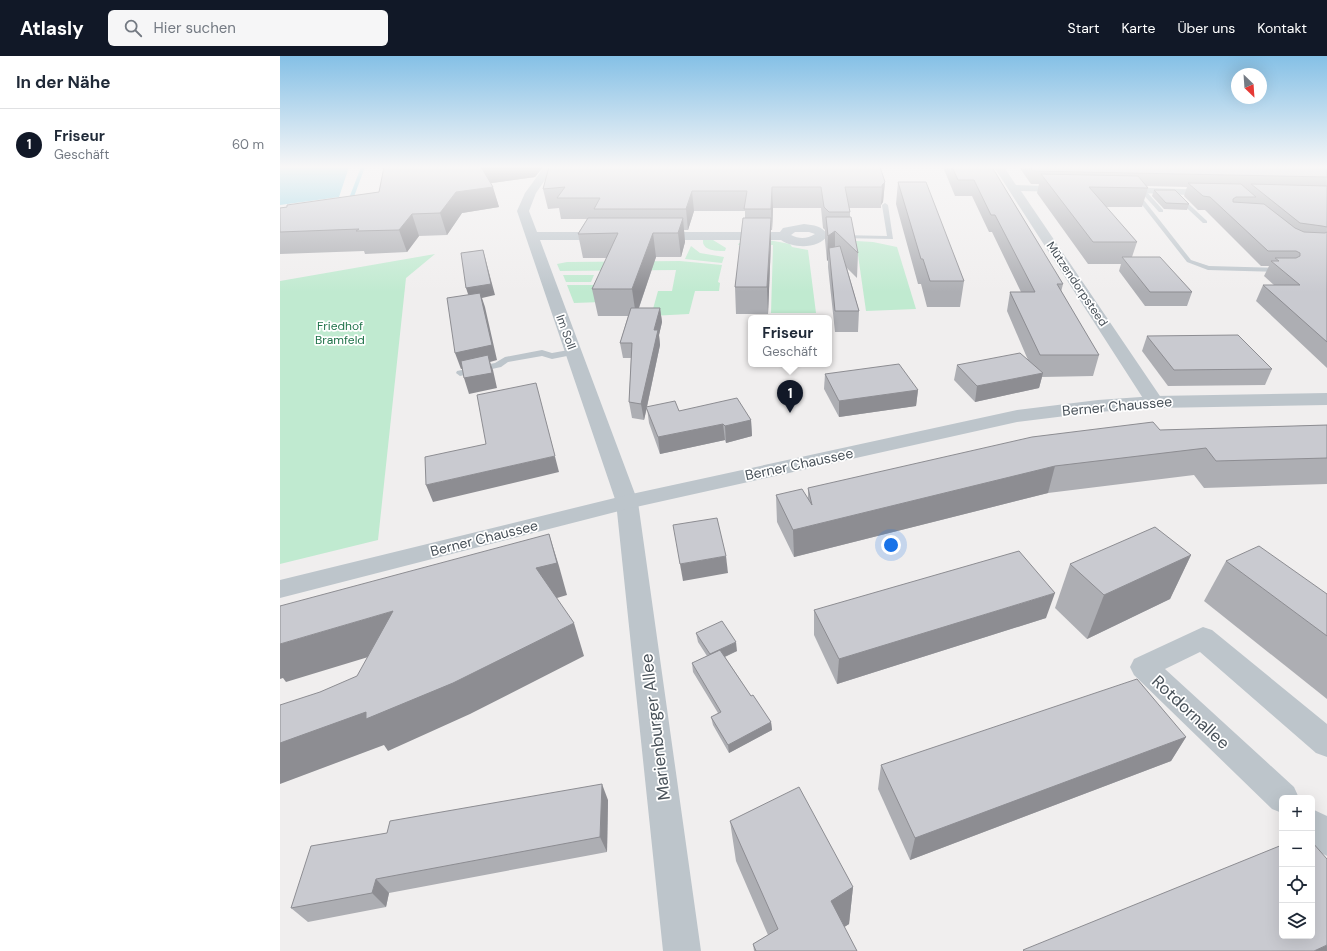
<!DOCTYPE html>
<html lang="de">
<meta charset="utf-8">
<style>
:root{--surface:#fff;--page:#f6f6f7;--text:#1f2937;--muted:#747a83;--line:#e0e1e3;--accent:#111827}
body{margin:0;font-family:"DM Sans",sans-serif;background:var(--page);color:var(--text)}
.controls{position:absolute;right:12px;bottom:12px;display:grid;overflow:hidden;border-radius:6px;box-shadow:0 4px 16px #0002}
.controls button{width:36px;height:36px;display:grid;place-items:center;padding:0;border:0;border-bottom:1px solid var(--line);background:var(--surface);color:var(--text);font:20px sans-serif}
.compass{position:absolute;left:951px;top:12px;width:36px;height:36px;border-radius:50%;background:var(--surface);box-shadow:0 4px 16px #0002;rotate:155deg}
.you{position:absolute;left:611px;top:489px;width:14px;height:14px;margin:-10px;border:3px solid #fff;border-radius:50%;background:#1a73e8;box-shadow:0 0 0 6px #1a73e833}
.badge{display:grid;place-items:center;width:26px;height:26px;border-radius:50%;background:var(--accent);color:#fff;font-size:13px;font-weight:700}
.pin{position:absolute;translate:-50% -33px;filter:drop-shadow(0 1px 2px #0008)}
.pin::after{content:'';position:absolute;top:21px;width:14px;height:12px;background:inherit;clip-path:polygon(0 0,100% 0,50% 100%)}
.popup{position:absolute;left:468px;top:259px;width:84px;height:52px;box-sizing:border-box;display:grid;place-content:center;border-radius:6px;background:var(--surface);filter:drop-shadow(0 1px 3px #0005);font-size:13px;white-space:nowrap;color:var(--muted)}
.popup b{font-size:15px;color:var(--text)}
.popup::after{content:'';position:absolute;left:50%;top:100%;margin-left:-8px;border:8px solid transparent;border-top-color:var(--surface)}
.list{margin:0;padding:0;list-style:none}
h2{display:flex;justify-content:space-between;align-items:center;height:52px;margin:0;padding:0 16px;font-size:17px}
h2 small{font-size:13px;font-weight:400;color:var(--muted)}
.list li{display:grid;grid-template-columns:26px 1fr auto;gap:12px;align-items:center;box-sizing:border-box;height:72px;padding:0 16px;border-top:1px solid var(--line)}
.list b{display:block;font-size:15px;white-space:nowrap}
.list p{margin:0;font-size:13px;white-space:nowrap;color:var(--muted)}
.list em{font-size:13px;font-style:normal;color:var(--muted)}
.icon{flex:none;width:22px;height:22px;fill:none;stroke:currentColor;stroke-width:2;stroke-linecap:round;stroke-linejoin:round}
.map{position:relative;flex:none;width:1047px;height:895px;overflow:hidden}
header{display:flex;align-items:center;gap:24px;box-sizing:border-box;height:56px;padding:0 20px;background:var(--accent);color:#fff}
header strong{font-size:19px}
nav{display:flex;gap:22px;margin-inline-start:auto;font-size:14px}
.search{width:280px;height:36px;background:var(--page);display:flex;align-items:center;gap:10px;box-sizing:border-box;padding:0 14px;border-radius:6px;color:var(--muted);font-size:15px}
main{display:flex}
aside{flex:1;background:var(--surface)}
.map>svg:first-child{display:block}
</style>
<header>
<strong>Atlasly</strong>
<div class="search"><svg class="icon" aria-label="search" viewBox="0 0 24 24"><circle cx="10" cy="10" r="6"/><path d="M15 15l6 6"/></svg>Hier suchen</div>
<nav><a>Start</a><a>Karte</a><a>Über uns</a><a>Kontakt</a></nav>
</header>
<main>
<aside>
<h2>In der Nähe<small></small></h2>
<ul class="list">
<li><span class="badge">1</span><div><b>Friseur</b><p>Geschäft</p></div><em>60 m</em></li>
</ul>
</aside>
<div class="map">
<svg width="1047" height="895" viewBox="0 0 1047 895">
<rect width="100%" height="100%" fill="#f0eeee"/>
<!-- green -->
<g fill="#c0ead0">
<path d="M 423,184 L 433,184 L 446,192 L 445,195 C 437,195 422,195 423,184 Z"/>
<path d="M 478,184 L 494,185 L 510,188 L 512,191 L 528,194 L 536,257 L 491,257 L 493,189 L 458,189 L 459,187 L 477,186 Z"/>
<path d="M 576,185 L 593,186 L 617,191 L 636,253 L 586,255 Z"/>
<path d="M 411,190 L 420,197 L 444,201 L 442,207 L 405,203 Z"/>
<path d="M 155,198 L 126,222 L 98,484 L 0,508 L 0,225 Z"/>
<path d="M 400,205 L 442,209 L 438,226 L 440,227 L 439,235 L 415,235 L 409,258 L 371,260 L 378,235 L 392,235 L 396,214 L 280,215 L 277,208 L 287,206 Z"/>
<path d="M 283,219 L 314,219 L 311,226 L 286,226 Z"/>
<path d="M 287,229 L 330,229 L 322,246 L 294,247 Z"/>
</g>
<!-- water -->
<path fill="#91d2e3" d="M 0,111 L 69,111 L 59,141 L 0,149 Z"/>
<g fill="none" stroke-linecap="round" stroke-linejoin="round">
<!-- stream -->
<path fill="#91d2e3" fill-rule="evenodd" d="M 81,111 L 85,111 L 72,146 L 67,149 L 65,149 L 65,147 L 68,145 Z"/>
<!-- service -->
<g fill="#bdc5cb" fill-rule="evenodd">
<path d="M 852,134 L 856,134 L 911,204 L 929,210 L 1002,212 L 1005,214 L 1002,216 L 928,214 L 907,206 L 852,136 Z"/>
<path d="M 861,134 L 865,134 L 883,154 L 883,156 L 879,156 L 861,136 Z"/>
<path d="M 896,140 L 900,140 L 927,165 L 927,167 L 923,167 L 896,142 Z"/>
<path d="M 605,147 L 608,149 L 613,183 L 559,182 L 558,181 L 561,179 L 607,180 L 602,149 Z"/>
<path d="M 294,293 L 298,296 L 297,298 L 272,303 L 262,300 L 228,306 L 221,311 L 180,320 L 176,317 L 177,315 L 215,307 L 225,301 L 262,294 L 272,297 Z"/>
</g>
<!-- minor -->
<g fill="#bdc5cb" fill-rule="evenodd">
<path d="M 264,111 L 274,111 L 256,137 L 249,155 L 257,176 L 329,176 L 333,177 L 335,180 L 333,183 L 329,184 L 260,184 L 358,446 L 421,895 L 383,895 L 336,446 L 237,155 L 245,137 Z"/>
<path d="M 714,111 L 724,111 L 736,129 L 792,131 L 793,133 L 788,136 L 741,135 L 884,346 L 882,350 L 875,352 L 868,350 Z"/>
<path d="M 838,131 L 934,134 L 940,137 L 934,140 L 834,136 L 832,134 Z"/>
<path d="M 524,168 C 534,169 542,170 548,179 C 539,193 514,193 501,184 L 375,184 L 371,183 L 369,180 L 371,177 L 375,176 L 500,176 L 503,172 ZM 515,176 L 529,176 L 535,178 C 527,183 519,183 511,179 Z"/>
<path d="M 923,571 L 932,574 L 1047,668 L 1047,701 L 1036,697 L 920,596 L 885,613 L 1014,731 L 1019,742 L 1002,742 L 1002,757 L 992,753 L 854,619 L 850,611 L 854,603 Z"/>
<path d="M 1032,753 L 1047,760 L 1047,800 L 1032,792 Z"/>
</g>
<!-- tertiary -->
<path fill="#bdc5cb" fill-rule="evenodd" d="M 1047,337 L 1047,349 L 875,352 L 818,356 L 737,366 L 347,453 L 0,542 L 0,524 L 347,439 L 737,354 L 818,344 L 875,340 Z"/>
</g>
<!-- wall -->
<g fill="#adaeb3">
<path d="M 104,111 L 263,111 L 255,121 L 211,127 L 219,151 L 182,157 L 167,179 L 139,180 L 127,196 L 85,198 L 84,195 L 0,198 L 0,152 L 99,136 Z"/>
<path d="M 269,111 L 605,126 L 603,146 L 601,149 L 601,152 L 569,152 L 570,156 L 570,161 L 578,197 L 577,222 L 567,212 L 579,255 L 578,276 L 555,276 L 548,211 L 548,204 L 547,205 L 545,184 L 545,174 L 543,172 L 541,152 L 493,152 L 492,174 L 491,174 L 491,186 L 488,258 L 456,258 L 455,231 L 465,162 L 465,155 L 414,155 L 408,174 L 404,174 L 405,186 L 401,201 L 376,201 L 359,252 L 380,252 L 382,266 L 379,279 L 380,289 L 367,351 L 471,364 L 472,380 L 446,387 L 445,384 L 380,398 L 369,367 L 367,352 L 364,364 L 352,362 L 349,346 L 351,302 L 343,302 L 340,287 L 348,260 L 318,260 L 312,233 L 327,202 L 303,202 L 298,178 L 307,163 L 281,163 L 279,152 L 268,153 L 263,133 Z"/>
<path d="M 663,111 L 712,111 L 783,228 L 781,236 L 819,299 L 813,320 L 762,321 L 759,332 L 695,346 L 674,324 L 677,309 L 748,304 L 727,255 L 730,236 L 741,236 L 712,176 L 709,176 L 692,140 L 675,140 Z"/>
<path d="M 739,111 L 1047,111 L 1047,312 L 976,245 L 983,229 L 994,229 L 984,220 L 989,210 L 981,210 L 925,154 L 918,154 L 904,140 L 907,131 L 867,130 L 868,132 L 862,151 L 826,151 L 857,186 L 852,201 L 912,236 L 907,250 L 865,250 L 839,215 L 841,208 L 808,208 L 757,137 L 759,128 L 751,128 Z"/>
<path d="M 618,126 L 684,225 L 680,251 L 647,251 L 641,228 L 638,228 L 616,148 Z"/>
<path d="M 874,134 L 909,148 L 907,154 L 884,153 L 872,140 Z"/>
<path d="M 867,280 L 992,313 L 985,329 L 888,330 L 862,295 Z"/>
<path d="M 545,318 L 638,334 L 636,350 L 559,361 L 544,333 Z"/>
<path d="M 1047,369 L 1047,428 L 924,432 L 914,419 L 768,437 L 514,501 L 497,466 L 496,439 L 528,442 L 528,432 L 880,374 Z"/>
<path d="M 911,499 L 890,543 L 807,583 L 775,552 L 790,508 Z"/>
<path d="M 946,505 L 1047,538 L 1047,643 L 924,545 Z"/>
<path d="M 534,554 L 766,562 L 557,628 L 534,579 Z"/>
<path d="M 416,577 L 457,595 L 445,601 L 471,640 L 491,666 L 492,674 L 449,697 L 433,669 L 431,661 L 438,657 L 413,616 L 412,607 L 427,600 L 418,586 Z"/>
<path d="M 906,681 L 891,705 L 630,804 L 598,733 L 601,709 Z"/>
<path d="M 328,744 L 327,796 L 109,837 L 106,851 L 28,866 L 11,852 Z"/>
<path d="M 450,765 L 573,831 L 569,868 L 564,871 L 577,895 L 474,895 L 473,888 L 488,879 L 456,805 Z"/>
</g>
<!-- shaded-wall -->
<g fill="#8d8d92">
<path d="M 200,111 L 263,111 L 255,121 L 205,128 Z"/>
<path d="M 605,126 L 603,146 L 601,149 L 602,131 L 602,129 Z"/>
<path d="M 213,131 L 219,151 L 182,157 L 167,179 L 160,157 L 176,136 Z"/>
<path d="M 492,131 L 493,152 L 492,174 L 491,153 Z"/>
<path d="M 412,135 L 414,155 L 408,174 L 406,153 Z"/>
<path d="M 132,158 L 139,180 L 127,196 L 119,174 Z"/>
<path d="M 403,162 L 405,186 L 401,201 L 398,177 Z"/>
<path d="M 491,162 L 491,186 L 488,258 L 487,231 Z"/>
<path d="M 555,175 L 555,199 L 549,192 L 548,204 L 547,205 L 548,180 Z"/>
<path d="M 373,177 L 376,201 L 356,260 L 352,233 Z"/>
<path d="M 203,194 L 215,239 L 202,242 L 205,251 L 217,304 L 210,306 L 213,314 L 217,332 L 189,338 L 184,322 L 210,306 L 181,313 L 175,297 L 190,244 L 186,232 Z"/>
<path d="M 380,252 L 382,266 L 379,279 L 380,289 L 364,364 L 361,348 L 374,274 Z"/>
<path d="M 763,317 L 759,332 L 695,346 L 697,330 Z"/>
<path d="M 256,327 L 279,416 L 153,446 L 146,429 L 275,400 Z"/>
<path d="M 638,334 L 636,350 L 559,361 L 559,345 Z"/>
<path d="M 471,364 L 472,380 L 446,387 L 445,370 Z"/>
<path d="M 443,368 L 445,384 L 380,398 L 378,381 Z"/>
<path d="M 775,410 L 768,437 L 514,501 L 513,474 Z"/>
<path d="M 269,478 L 279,510 L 287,539 L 267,545 L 256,512 Z"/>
<path d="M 911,499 L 890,543 L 807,583 L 824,539 Z"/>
<path d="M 446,500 L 448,517 L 403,525 L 400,508 Z"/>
<path d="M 775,537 L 766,562 L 557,628 L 559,603 Z"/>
<path d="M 113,555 L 131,588 L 6,626 L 3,622 L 0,623 L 0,588 Z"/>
<path d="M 294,567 L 304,600 L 190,658 L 108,695 L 104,689 L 0,728 L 0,687 Z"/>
<path d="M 456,586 L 457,595 L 431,607 L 430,598 Z"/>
<path d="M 491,666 L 492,674 L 449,697 L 448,689 Z"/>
<path d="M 906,681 L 891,705 L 630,804 L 635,782 Z"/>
<path d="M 322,728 L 328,744 L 327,796 L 320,781 Z"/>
<path d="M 96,823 L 109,837 L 106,851 L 92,837 Z"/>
<path d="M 573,831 L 569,868 L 549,881 L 551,845 Z"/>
<path d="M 1047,889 L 1047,895 L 1034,895 Z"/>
</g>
<!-- building -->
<g fill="#c9cad0" stroke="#8d8d92">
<path d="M 104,111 L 201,111 L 213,131 L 176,136 L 160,157 L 132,158 L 119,174 L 76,175 L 79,173 L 0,176 L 0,152 L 7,151 L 7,149 L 99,136 Z"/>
<path d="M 269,111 L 600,111 L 605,126 L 602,129 L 602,131 L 565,131 L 570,156 L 549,156 L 544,151 L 541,131 L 492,131 L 491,153 L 464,153 L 467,135 L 412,135 L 406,153 L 314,153 L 320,142 L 277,142 L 285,131 L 263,133 Z"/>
<path d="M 672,111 L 712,111 L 783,228 L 777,228 L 819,299 L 760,299 L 730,236 L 755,236 L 715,159 L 711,159 L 694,124 L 678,124 Z"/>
<path d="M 750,111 L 1047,111 L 1047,121 L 753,115 Z"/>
<path d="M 761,118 L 858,120 L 868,132 L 809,131 L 857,186 L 813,186 Z"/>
<path d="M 618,126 L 646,126 L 684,225 L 650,225 L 643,203 L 641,203 Z"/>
<path d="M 908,127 L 961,128 L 976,141 L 956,141 L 953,143 L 953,146 L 984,148 L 1015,172 L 1024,176 L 1045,177 L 1047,176 L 1047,286 L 983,229 L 1020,229 L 991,205 L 999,205 L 995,202 L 1016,202 L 1020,200 L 1020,197 L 1016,195 L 988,195 L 930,141 L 923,140 Z"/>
<path d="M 971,128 L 1047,130 L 1047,171 L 1042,170 L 1020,167 Z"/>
<path d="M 874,134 L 895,134 L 909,148 L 886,147 Z"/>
<path d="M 546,161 L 571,161 L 578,197 L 555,175 L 548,180 Z"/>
<path d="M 308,162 L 403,162 L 398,177 L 373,177 L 352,233 L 312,233 L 338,177 L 298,178 Z"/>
<path d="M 463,162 L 491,162 L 487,231 L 455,231 Z"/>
<path d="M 560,190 L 579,255 L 555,255 L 549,192 Z"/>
<path d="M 203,194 L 211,228 L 186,232 L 181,197 Z"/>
<path d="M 842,201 L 880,201 L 912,236 L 870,236 Z"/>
<path d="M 200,237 L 212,289 L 175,297 L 167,242 Z"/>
<path d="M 351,252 L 380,252 L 374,274 L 378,274 L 361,348 L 349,346 L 352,287 L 340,287 Z"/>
<path d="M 958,279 L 992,313 L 894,314 L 867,280 Z"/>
<path d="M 740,297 L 763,317 L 697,330 L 677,309 Z"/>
<path d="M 208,299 L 212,317 L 184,322 L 181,305 Z"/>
<path d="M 619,308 L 638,334 L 559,345 L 545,318 Z"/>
<path d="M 256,327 L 275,400 L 146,429 L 145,401 L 206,388 L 197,339 Z"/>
<path d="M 457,342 L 471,364 L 445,370 L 443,368 L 378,381 L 366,351 L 395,345 L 399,355 Z"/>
<path d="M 873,366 L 880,374 L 1047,369 L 1047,402 L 936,405 L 926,392 L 775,410 L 513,474 L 496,439 L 522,433 L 532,449 L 528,432 L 752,381 Z"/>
<path d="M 437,462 L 446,500 L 400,508 L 393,469 Z"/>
<path d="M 875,471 L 911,499 L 824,539 L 790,508 Z"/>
<path d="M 269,478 L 277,507 L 256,512 L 294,567 L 173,627 L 86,663 L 86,656 L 0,687 L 0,649 L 40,636 L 77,620 L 113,555 L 0,588 L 0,550 Z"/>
<path d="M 979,490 L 1047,538 L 1047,580 L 946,505 Z"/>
<path d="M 739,495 L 775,537 L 559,603 L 534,554 Z"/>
<path d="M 442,565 L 456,586 L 430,598 L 416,577 Z"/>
<path d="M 440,594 L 471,640 L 473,639 L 491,666 L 448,689 L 431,661 L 441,656 L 412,607 Z"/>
<path d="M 857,623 L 906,681 L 635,782 L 601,709 Z"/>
<path d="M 322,728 L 320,781 L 96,823 L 92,837 L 11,852 L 31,790 L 107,777 L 110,765 Z"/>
<path d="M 519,731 L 573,831 L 551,845 L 577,895 L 476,895 L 473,888 L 498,873 L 450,765 Z"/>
<path d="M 1032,786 L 1047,803 L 1047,889 L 1034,895 L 744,895 L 743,894 L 1002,789 L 1002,880 L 1032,880 Z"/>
</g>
<!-- sky -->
<linearGradient id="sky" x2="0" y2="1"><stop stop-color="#85c0e6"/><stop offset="0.47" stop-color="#f8f7f7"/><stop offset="1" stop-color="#f8f7f7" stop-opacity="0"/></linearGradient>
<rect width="1047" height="236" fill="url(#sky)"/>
<g text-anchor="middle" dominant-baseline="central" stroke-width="3.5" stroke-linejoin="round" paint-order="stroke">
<!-- far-street labels -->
<g font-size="12" fill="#485159" stroke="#fff">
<text transform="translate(797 228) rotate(56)">Mützendorpsteed</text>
<text transform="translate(286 276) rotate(70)">Im Soll</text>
</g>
<!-- far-park labels -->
<g font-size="12" fill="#20734a" stroke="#fff">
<text x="60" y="270">Friedhof<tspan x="60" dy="14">Bramfeld</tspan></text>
</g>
<!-- street labels -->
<g font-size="14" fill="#485159" stroke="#fff">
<text transform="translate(837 350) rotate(-5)">Berner Chaussee</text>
<text transform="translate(519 408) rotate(-12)">Berner Chaussee</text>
<text transform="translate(204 482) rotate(-14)">Berner Chaussee</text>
</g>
<!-- near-street labels -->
<g font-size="17" fill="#485159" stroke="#fff">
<text transform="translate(911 656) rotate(43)">Rotdornallee</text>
<text transform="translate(375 671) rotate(-97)">Marienburger Allee</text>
</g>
</g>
</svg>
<div class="controls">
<button>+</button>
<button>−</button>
<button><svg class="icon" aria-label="locate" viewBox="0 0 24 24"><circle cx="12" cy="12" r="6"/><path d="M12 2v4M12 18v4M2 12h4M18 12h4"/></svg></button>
<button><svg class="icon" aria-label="layers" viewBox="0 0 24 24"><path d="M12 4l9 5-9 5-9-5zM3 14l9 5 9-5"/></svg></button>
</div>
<svg class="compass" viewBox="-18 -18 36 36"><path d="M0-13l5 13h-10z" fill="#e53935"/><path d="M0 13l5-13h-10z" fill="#747a83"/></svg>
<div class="you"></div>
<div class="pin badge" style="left:510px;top:357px">1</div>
<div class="popup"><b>Friseur</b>Geschäft</div>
</div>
</main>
